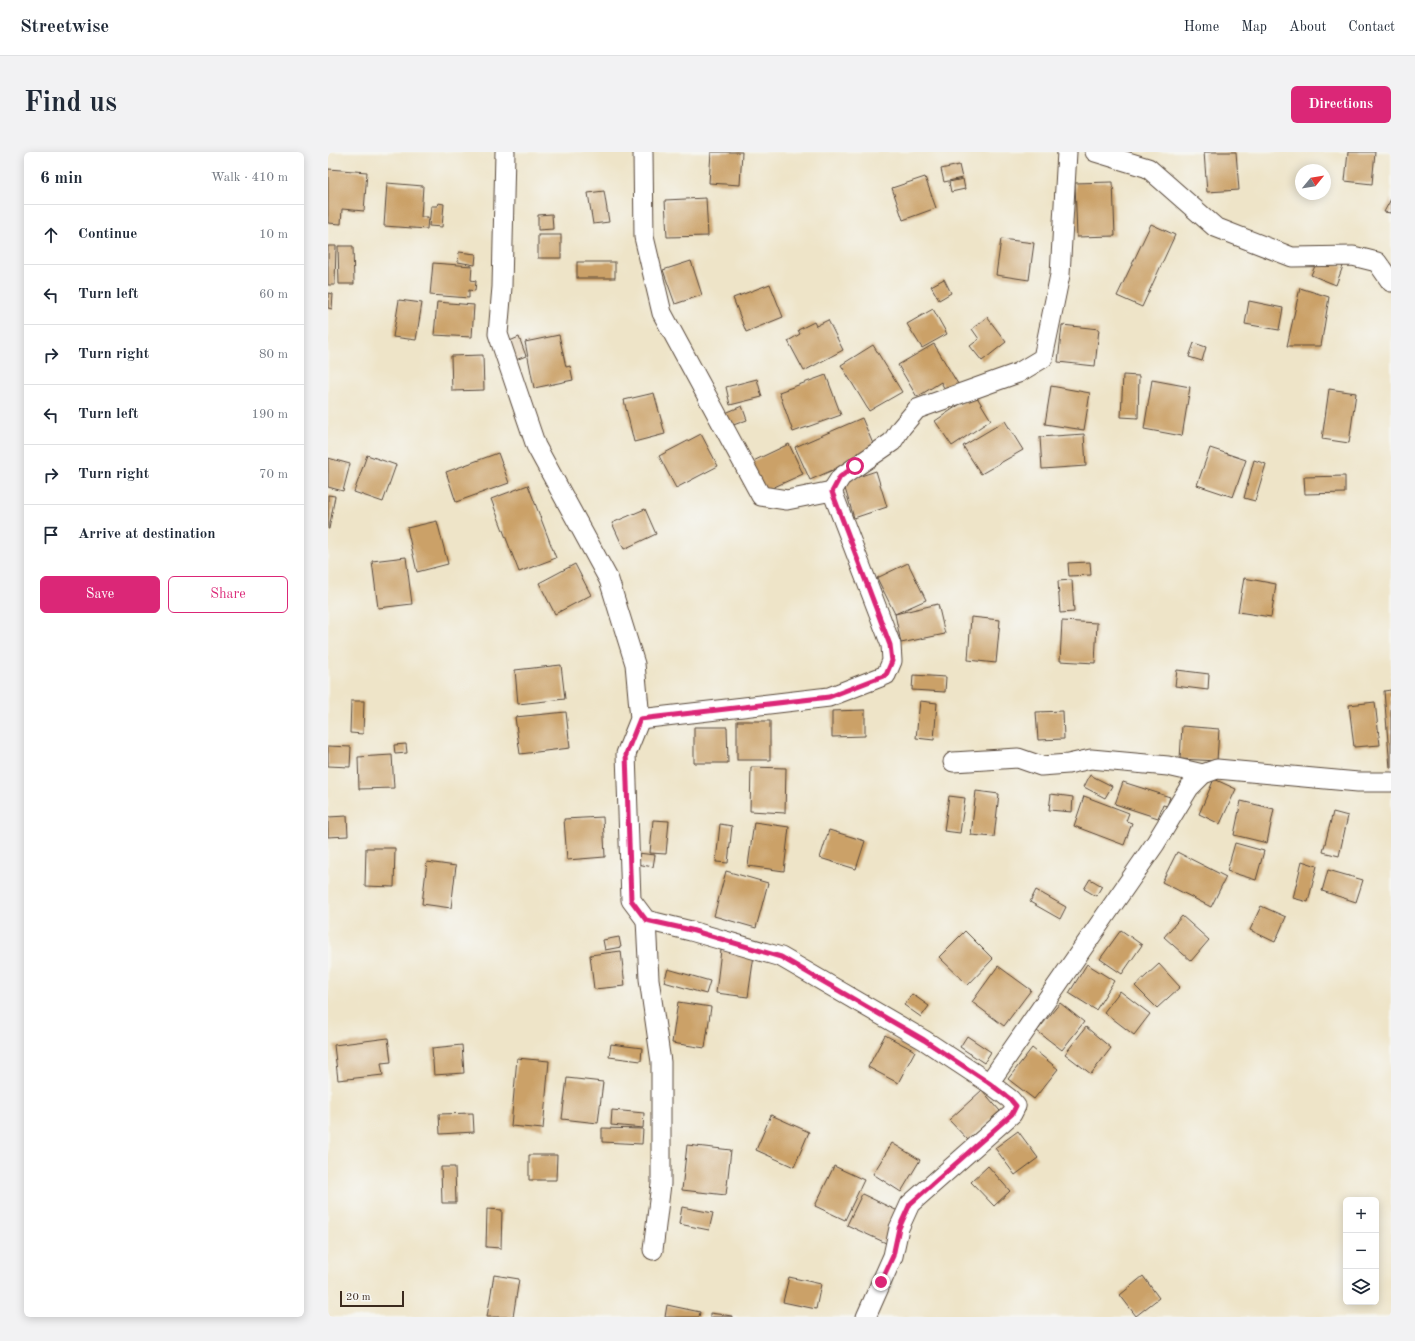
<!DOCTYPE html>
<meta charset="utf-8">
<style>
:root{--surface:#fff;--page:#f2f2f3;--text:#1f2937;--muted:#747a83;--line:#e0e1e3;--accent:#db2777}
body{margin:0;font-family:"Old Standard TT",serif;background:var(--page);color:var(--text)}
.controls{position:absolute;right:12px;bottom:12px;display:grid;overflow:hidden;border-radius:6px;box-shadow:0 2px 10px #0003}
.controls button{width:36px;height:36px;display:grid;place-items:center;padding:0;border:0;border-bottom:1px solid var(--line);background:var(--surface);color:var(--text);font:20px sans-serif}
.compass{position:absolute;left:967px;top:12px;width:36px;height:36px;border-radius:50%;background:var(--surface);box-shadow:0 2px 10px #0003;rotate:60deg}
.scale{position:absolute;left:12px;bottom:10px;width:64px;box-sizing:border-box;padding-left:4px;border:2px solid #3b2a1e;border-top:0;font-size:11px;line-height:14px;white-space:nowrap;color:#3b2a1e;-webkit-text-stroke:3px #f6f6f2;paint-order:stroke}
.stop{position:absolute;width:12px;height:12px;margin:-9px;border:3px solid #db2777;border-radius:50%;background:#fff}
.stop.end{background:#db2777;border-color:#fff;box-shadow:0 1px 4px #0008}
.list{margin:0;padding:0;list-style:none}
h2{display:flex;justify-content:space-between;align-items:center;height:52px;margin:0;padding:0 16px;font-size:17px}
h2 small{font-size:13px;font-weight:400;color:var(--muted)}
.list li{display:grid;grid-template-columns:26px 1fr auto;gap:12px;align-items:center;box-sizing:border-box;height:60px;padding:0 16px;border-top:1px solid var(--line)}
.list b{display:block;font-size:15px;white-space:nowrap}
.list em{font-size:13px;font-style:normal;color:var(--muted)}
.actions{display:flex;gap:8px;padding:12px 16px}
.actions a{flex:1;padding:9px 0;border:1px solid var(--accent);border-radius:6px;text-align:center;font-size:14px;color:var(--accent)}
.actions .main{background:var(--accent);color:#fff}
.icon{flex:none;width:22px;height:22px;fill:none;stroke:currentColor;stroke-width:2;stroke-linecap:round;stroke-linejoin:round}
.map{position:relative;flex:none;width:1063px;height:1165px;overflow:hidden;border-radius:6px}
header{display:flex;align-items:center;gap:24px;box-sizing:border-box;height:56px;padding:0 20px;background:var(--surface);border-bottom:1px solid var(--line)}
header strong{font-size:19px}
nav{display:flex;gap:22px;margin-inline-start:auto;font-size:14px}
.intro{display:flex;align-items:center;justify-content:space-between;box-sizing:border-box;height:96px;padding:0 24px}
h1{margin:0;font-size:28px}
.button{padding:10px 18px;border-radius:6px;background:var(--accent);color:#fff;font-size:14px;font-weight:700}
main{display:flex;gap:24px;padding:0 24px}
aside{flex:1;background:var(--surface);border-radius:6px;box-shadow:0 2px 10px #0003}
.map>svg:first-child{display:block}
</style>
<header>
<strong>Streetwise</strong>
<nav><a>Home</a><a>Map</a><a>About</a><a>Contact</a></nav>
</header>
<div class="intro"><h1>Find us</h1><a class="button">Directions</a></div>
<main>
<aside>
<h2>6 min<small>Walk · 410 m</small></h2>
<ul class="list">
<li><svg class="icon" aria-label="ahead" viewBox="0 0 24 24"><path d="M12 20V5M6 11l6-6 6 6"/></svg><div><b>Continue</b></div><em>10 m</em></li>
<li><svg class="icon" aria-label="left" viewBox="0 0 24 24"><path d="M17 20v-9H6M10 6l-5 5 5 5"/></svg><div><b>Turn left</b></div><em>60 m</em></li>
<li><svg class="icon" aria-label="right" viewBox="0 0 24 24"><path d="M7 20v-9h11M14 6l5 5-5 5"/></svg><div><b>Turn right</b></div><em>80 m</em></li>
<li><svg class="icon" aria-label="left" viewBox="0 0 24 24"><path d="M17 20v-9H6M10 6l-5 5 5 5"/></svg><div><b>Turn left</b></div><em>190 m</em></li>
<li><svg class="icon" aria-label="right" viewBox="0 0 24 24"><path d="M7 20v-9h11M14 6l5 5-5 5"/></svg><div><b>Turn right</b></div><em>70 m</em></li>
<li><svg class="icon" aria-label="arrive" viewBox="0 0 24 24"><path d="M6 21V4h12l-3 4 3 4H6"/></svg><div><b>Arrive at destination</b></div></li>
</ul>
<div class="actions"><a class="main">Save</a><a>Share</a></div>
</aside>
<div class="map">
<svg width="1063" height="1165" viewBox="0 0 1063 1165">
<rect width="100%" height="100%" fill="#f6f6f2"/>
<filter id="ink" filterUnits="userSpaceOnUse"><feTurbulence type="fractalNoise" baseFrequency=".025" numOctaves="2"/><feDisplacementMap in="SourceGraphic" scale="8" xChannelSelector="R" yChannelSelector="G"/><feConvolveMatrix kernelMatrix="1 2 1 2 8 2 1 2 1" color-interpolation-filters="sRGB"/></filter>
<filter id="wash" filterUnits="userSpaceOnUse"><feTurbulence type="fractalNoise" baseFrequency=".012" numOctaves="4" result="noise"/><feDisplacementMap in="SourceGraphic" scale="16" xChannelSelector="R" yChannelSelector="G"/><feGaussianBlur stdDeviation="0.9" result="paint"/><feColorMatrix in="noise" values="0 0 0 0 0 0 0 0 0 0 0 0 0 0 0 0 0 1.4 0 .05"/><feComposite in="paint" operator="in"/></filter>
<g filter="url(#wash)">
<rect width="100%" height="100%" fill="#eee4c8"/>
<g id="blocks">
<!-- building -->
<g fill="#cba168">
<path d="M 383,0 L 414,0 L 412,33 L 381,31 Z"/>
<path d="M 876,0 L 908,0 L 911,38 L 879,40 Z"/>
<path d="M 1020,0 L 1047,0 L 1044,32 L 1017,29 Z"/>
<path d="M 631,13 L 634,26 L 616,30 L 613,17 Z"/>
<path d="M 0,17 L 39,20 L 36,59 L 14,57 L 13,72 L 0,71 Z"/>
<path d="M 597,25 L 608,56 L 575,68 L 564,36 Z"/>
<path d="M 635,27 L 637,37 L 623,40 L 621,30 Z"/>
<path d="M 785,30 L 787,84 L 749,85 L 747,31 Z"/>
<path d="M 59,31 L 95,34 L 93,65 L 100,65 L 99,77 L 56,74 Z"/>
<path d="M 276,39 L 281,70 L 265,72 L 260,41 Z"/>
<path d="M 378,46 L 380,84 L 339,85 L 337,48 Z"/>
<path d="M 1063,47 L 1063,61 L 1056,60 Z"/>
<path d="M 110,51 L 116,52 L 114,75 L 101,74 L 103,54 L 109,54 Z"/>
<path d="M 224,62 L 225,77 L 210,78 L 210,63 Z"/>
<path d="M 823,72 L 847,83 L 814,155 L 789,144 Z"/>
<rect x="210" y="83" width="23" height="23"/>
<path d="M 673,87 L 706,91 L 701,128 L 668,123 Z"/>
<path d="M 0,94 L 8,94 L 7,133 L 0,133 Z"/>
<path d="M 10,94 L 25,94 L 26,132 L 11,132 Z"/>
<path d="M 131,100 L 148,102 L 147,113 L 130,110 Z"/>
<path d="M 991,105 L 1015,114 L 1008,133 L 983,123 Z"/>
<path d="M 363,109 L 374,143 L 347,152 L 335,118 Z"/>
<rect x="249" y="110" width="38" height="16"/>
<path d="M 105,111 L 144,114 L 143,128 L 148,129 L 147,139 L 141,138 L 141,146 L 102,143 Z"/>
<path d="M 616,127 L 623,141 L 611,148 L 603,134 Z"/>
<path d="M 442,132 L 455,165 L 418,180 L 405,146 Z"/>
<path d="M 972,136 L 1001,145 L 993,194 L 959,194 Z"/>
<path d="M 0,141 L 5,142 L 4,157 L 0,156 Z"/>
<path d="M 71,148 L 94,151 L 88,188 L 65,185 Z"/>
<path d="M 921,149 L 955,156 L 951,178 L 917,172 Z"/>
<path d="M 109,150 L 146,153 L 144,185 L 106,183 Z"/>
<path d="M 605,157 L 619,182 L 594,196 L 579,172 Z"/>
<path d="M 659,165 L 678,190 L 654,209 L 642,194 L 651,187 L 644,177 Z"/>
<path d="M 500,168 L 515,198 L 476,219 L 460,189 L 472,182 L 470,178 L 486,170 L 488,174 Z"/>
<path d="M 734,173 L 771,177 L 767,214 L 730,210 Z"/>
<path d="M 231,183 L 238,215 L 242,214 L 245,228 L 206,236 L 197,190 Z"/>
<path d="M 191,185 L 198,204 L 185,209 L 177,191 Z"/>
<path d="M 866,191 L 878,195 L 874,209 L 861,205 Z"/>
<path d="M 606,192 L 630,232 L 618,240 L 613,230 L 589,245 L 570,213 Z"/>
<path d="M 545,193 L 574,240 L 541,259 L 513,213 Z"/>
<path d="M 155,203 L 156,238 L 124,239 L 123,204 Z"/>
<path d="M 498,223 L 513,263 L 465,280 L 451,240 Z"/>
<path d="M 795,223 L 811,224 L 810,266 L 793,265 Z"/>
<path d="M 429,227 L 434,245 L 402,253 L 398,235 Z"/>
<path d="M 824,228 L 862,235 L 854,284 L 816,277 Z"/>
<path d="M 723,234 L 762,241 L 756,278 L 717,272 Z"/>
<path d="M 1001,237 L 1028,241 L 1021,291 L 994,287 Z"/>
<path d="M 326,241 L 337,282 L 306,290 L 296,248 Z"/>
<path d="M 647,242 L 663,268 L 624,294 L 607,269 Z"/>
<path d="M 414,254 L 419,268 L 400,275 L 395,262 Z"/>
<path d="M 534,266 L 548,299 L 482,328 L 467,295 Z"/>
<path d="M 677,269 L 695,298 L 653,322 L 635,294 Z"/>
<path d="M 373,282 L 390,314 L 348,336 L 331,304 Z"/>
<path d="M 756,282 L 758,314 L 714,317 L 712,285 Z"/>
<path d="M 461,292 L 475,322 L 433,341 L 419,312 Z"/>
<path d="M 882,296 L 918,308 L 905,345 L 869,333 Z"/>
<path d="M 170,301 L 181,331 L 128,350 L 118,320 Z"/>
<path d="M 39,303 L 68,313 L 55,350 L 26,340 Z"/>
<path d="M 0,306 L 22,312 L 15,339 L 0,335 Z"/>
<path d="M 926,308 L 938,312 L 927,349 L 916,346 Z"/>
<path d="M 548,319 L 559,355 L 526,366 L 515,330 Z"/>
<path d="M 1017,324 L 1017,341 L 977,342 L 976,325 Z"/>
<path d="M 200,333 L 228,406 L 191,420 L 163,347 Z"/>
<path d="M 0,343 L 7,344 L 1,377 L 0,377 Z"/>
<path d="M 317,357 L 328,382 L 296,397 L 284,371 Z"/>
<path d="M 109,369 L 120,412 L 89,420 L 79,376 Z"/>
<path d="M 78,405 L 84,452 L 50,456 L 44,409 Z"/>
<path d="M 762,410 L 763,423 L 741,424 L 740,411 Z"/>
<path d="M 580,411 L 598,448 L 567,462 L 549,426 Z"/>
<path d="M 247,412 L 263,443 L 227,462 L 211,431 Z"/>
<path d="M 916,426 L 948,432 L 943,465 L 910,460 Z"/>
<path d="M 744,428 L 746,460 L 732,461 L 730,429 Z"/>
<path d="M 610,452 L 617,482 L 573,491 L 567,462 Z"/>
<path d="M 643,465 L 672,468 L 668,511 L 640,508 Z"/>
<path d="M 734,469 L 769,471 L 767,511 L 732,509 Z"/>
<path d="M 233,513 L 237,547 L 190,552 L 187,518 Z"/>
<path d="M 849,518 L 881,522 L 880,538 L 847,534 Z"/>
<path d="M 585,523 L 618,525 L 617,540 L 584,538 Z"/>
<path d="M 1063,538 L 1063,616 L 1062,616 L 1056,539 Z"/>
<path d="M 23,549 L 36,549 L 35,582 L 22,581 Z"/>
<path d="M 592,549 L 609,551 L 606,588 L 588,586 Z"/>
<path d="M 1047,550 L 1052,593 L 1026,595 L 1021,553 Z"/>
<path d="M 537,558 L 537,584 L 504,585 L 504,559 Z"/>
<path d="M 735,559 L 736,587 L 710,588 L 708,560 Z"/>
<path d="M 238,560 L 242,596 L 192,602 L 187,565 Z"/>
<rect x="409" y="569" width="33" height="39"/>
<path d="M 854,574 L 891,577 L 889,609 L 852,607 Z"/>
<path d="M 366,575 L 399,575 L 400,611 L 366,611 Z"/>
<path d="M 78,592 L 79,601 L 67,602 L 66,593 Z"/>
<path d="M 0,594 L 23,595 L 22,615 L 0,614 Z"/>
<path d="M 64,603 L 66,636 L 31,637 L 30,605 Z"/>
<path d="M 423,615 L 458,616 L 457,661 L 422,659 Z"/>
<path d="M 762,623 L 784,634 L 777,646 L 756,635 Z"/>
<path d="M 886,627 L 908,637 L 892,672 L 871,662 Z"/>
<path d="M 795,630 L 842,645 L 839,654 L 835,653 L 830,666 L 787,652 Z"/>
<path d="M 648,639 L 671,642 L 666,685 L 643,683 Z"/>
<path d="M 723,642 L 745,645 L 744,660 L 721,658 Z"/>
<path d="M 621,644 L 637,646 L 632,681 L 616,679 Z"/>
<path d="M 756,644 L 801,661 L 798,669 L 804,671 L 796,693 L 746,674 Z"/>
<path d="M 913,649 L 946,657 L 939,691 L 906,683 Z"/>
<path d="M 1005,660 L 1020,664 L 1011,704 L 995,700 Z"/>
<path d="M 19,664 L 20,684 L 0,685 L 0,665 Z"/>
<path d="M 275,665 L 277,705 L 239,708 L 236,667 Z"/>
<path d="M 325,668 L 341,669 L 338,702 L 322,701 Z"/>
<path d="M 426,670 L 461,675 L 456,719 L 420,714 Z"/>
<path d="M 392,672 L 404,674 L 400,711 L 388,710 Z"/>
<path d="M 501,678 L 537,689 L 528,717 L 492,706 Z"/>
<path d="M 907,691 L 936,699 L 928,728 L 899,719 Z"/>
<path d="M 38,696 L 67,696 L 66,735 L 37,734 Z"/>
<path d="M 849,700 L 898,725 L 883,755 L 834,730 Z"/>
<path d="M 310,701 L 327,703 L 325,715 L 309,712 Z"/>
<path d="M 974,709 L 989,714 L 980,750 L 965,746 Z"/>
<path d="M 99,710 L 128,714 L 123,756 L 94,752 Z"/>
<path d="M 1000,718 L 1035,728 L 1028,750 L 994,739 Z"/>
<path d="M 398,719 L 440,731 L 428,776 L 386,764 Z"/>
<path d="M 762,727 L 774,734 L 768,744 L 756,737 Z"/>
<path d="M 708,738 L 738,755 L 732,767 L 702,750 Z"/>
<path d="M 933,754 L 958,765 L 947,790 L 922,778 Z"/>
<path d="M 854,764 L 881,788 L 863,809 L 836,785 Z"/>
<path d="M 793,778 L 814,793 L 794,822 L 772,807 Z"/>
<path d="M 637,779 L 665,807 L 640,833 L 611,805 Z"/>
<path d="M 291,785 L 293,795 L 277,798 L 275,788 Z"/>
<path d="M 393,798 L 426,803 L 420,845 L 388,841 Z"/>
<path d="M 293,799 L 297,834 L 266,837 L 262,803 Z"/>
<path d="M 759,812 L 786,829 L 768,858 L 741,841 Z"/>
<path d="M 831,812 L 852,835 L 829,856 L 807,834 Z"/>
<path d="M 670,814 L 703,838 L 676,874 L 644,850 Z"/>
<path d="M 340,817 L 382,829 L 378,842 L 336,830 Z"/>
<path d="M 792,839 L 822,862 L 806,883 L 776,860 Z"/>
<path d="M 584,842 L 601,854 L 593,865 L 576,853 Z"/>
<path d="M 350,850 L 383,855 L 377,896 L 344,891 Z"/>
<path d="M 732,851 L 756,870 L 734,898 L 709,879 Z"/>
<path d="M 758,875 L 783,896 L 763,922 L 737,902 Z"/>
<path d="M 557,883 L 587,899 L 570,931 L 540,915 Z"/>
<path d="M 639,884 L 663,900 L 656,911 L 632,895 Z"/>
<path d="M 60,886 L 63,910 L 53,911 L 55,923 L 10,928 L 6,893 Z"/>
<path d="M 283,892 L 314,896 L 313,909 L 281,905 Z"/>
<path d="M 134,893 L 136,921 L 106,923 L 104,896 Z"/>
<path d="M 704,896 L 730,917 L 706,947 L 680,927 Z"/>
<path d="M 189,906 L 221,909 L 215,977 L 183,974 Z"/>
<path d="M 239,926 L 275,930 L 270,971 L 234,967 Z"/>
<path d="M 654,938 L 672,959 L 640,988 L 621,968 Z"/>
<path d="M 284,958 L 316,961 L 315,976 L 283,973 Z"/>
<path d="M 145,961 L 146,980 L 112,982 L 111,962 Z"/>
<path d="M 443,963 L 481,980 L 466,1015 L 428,998 Z"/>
<path d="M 274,976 L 315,977 L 314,992 L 274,990 Z"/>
<path d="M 690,979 L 710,1006 L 687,1023 L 667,996 Z"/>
<path d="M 564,991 L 592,1008 L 573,1040 L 545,1022 Z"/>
<path d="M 359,993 L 403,998 L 398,1043 L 354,1038 Z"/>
<path d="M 201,1003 L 229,1003 L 228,1028 L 201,1028 Z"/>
<path d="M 506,1014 L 536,1028 L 517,1068 L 487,1054 Z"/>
<path d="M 660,1014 L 682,1039 L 666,1054 L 643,1030 Z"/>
<path d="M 113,1015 L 127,1015 L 128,1051 L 114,1051 Z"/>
<path d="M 534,1042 L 572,1060 L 558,1091 L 519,1073 Z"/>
<path d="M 354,1055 L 385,1061 L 381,1078 L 351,1072 Z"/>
<path d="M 159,1057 L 174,1058 L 173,1096 L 158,1095 Z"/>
<path d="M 166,1123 L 191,1127 L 185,1165 L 159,1165 Z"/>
<path d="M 815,1124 L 831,1146 L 808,1164 L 792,1143 Z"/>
<path d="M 461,1125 L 493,1132 L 488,1157 L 455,1150 Z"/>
<path d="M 339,1153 L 372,1160 L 371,1165 L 337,1165 Z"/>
<path d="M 382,1161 L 404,1164 L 404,1165 L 382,1165 Z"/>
</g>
</g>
</g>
<g filter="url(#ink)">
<use href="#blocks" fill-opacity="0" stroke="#564638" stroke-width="1"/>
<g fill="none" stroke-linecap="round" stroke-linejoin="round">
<!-- street casing -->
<g stroke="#564638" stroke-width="21">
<g id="street">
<path d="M 177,0 L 174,135 L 170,182 L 208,294 L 281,428 L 307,512 L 312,567 L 298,602 L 303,748 L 318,768 L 363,779 L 453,805 L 596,888 L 661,931 L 682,947 L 688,954 L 684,962 L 582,1052 L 571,1076 L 565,1104 L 538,1165"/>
<path d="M 767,0 L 820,16 L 887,75 L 964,105 L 1025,104 L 1049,110 L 1063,130"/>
<path d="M 504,339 L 513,325 L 564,290 L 573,276 L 589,257 L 690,221 L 715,206 L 732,123 L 739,0"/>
<path d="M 312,567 L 501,545 L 558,523 L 564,509 L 563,493 L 504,339 L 459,348 L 433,344 L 334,161 L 316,85 L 315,0"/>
<path d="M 625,610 L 690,606 L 713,614 L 740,612 L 763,607 L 840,614 L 875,622"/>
<path d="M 318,768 L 321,827 L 333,910 L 333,1032 L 325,1098"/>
<path d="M 661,931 L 827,692 L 861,636 L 875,622 L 889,617 L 1030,630 L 1063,630"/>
</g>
</g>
<!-- street -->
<use href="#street" stroke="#fff" stroke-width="19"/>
</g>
</g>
<g fill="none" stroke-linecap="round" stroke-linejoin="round" filter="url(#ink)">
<!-- route -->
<path stroke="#db2777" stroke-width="5" d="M 527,314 L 512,325 L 504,340 L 562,493 L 564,509 L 558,523 L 501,545 L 312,567 L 298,602 L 303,748 L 318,768 L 363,778 L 453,805 L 596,888 L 661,931 L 682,947 L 688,954 L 684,962 L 582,1052 L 571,1076 L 565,1104 L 553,1130"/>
</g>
</svg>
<div class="controls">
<button>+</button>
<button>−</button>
<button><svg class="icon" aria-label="layers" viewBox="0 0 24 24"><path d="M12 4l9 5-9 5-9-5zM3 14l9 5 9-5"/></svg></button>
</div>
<svg class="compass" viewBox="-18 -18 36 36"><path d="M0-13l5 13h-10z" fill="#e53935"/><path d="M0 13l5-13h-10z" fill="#747a83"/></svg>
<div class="scale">20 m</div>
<div class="stop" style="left:527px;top:314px"></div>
<div class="stop end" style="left:553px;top:1130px"></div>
</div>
</main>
